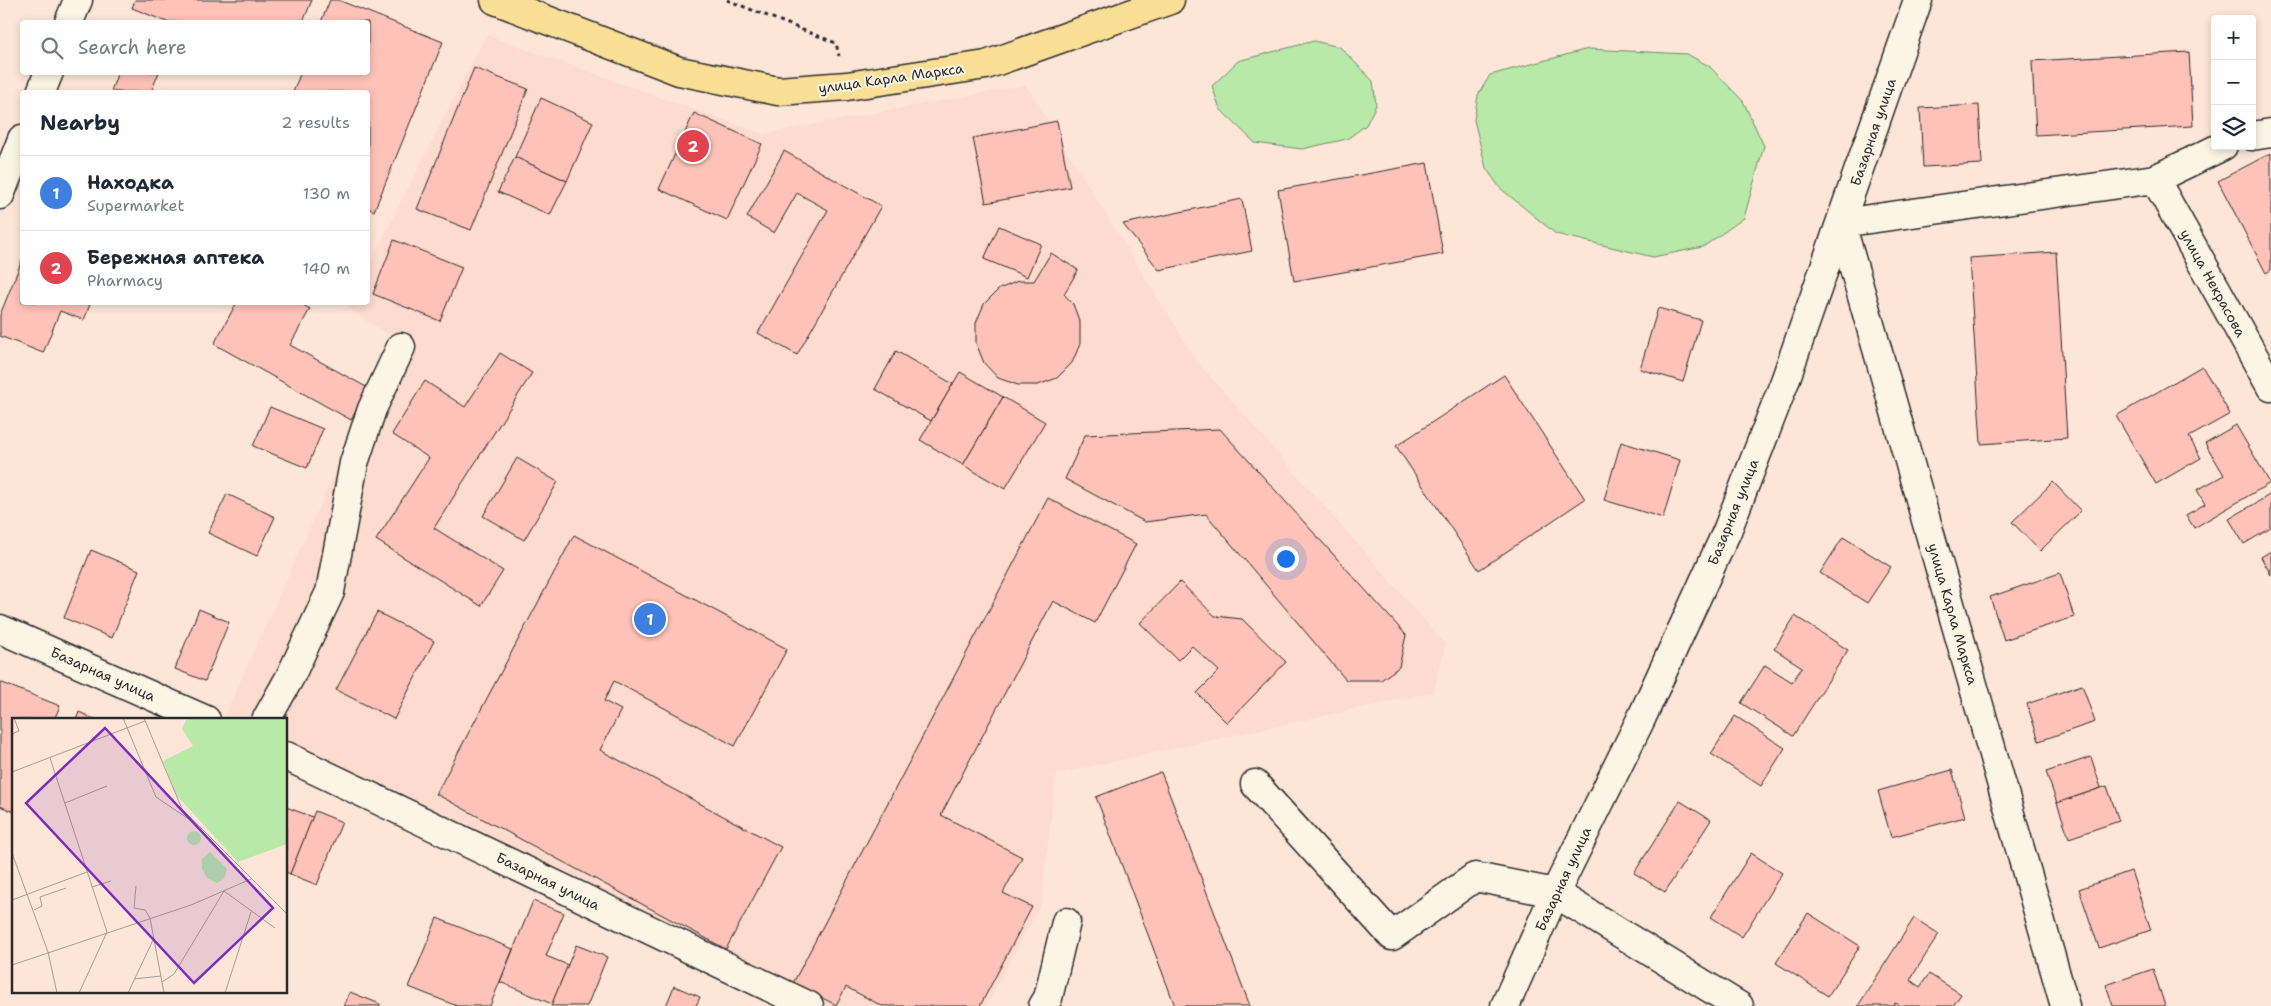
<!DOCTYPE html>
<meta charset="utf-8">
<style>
:root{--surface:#fff;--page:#f6f6f7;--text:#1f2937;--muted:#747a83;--line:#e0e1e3;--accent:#b45309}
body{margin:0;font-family:"Shantell Sans",sans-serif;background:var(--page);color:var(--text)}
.controls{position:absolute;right:15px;top:15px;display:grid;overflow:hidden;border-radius:5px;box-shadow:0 2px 8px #0003}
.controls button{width:45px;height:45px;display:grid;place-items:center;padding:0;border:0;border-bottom:1px solid var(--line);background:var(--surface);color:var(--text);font:25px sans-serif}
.you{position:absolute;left:1285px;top:558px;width:18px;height:18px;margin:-12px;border:4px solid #fff;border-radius:50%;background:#1a73e8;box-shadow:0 0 0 8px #1a73e833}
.badge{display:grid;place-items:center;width:32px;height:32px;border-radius:50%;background:var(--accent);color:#fff;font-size:16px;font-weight:700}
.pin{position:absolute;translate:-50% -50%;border:2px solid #fff;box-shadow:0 1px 5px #0006}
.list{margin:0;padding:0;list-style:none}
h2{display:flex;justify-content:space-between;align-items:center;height:65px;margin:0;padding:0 20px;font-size:21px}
h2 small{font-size:16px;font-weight:400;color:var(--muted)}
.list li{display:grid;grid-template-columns:32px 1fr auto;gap:15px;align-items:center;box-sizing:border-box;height:75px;padding:0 20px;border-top:1px solid var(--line)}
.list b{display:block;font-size:19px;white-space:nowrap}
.list p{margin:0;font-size:16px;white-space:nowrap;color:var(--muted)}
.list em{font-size:16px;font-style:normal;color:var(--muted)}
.icon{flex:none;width:28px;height:28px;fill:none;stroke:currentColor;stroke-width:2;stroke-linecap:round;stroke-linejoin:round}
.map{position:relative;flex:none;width:2271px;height:1006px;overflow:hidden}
.search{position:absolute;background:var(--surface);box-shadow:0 2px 8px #0003;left:20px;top:20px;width:350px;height:55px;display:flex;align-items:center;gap:12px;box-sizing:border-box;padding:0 18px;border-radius:5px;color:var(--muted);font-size:19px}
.panel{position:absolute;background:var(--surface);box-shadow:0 2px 8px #0003;left:20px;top:90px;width:350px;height:215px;border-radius:5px}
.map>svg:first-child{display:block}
</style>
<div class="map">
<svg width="2271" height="1006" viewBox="0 0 2271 1006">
<rect width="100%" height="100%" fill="#fde6d8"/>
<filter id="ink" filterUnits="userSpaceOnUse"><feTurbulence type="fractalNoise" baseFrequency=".02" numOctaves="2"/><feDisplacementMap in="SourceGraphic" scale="10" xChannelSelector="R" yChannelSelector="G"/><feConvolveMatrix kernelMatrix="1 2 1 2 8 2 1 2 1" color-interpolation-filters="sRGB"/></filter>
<g filter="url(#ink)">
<!-- built -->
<path fill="#fddbce" d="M 486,35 L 763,134 L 1026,85 L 1196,360 L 1446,645 L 1433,692 L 1056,774 L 1041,904 L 986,1006 L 828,1006 L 286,746 L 286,720 L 231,720 L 224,717 L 395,339 L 347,308 L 350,303 L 368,302 L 368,267 Z"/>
<!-- green -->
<g fill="#b8e9a8" stroke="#728a6a">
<path d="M 1314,41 L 1340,47 L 1373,81 L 1376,105 L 1366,125 L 1347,139 L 1302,149 L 1255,143 L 1220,109 L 1212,86 L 1238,61 Z"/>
<path d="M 1588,49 L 1687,54 L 1709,66 L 1743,101 L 1764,146 L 1744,218 L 1703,247 L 1653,257 L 1556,234 L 1500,188 L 1486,168 L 1474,120 L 1478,95 L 1490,75 Z"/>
</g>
<!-- building -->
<g fill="#fec2b8" stroke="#2b2b2b">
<path d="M 135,0 L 312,0 L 303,22 L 167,22 L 132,8 Z"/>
<path d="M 330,0 L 338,0 L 443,42 L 374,211 L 368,208 L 368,92 L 293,92 L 301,72 L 368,72 L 368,22 L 321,22 Z"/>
<path d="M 2189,52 L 2193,126 L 2036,135 L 2032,61 Z"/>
<path d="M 474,68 L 528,89 L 471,230 L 417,209 Z"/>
<path d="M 118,72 L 159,72 L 151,92 L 115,92 L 111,91 Z"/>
<path d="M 541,98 L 593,122 L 567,181 L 515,157 Z"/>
<path d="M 1979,105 L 1982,164 L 1923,167 L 1920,108 Z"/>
<path d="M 694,113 L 762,144 L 727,220 L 659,189 Z"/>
<path d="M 1057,121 L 1070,187 L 986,203 L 973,138 Z"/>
<path d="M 784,151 L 881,206 L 797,355 L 758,333 L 828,210 L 797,193 L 774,233 L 747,217 Z"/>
<path d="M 2271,153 L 2271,270 L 2266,273 L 2218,181 Z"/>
<path d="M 515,157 L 567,181 L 550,215 L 498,192 Z"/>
<path d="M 1427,163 L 1443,254 L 1294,281 L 1278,190 Z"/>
<path d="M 1242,199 L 1252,251 L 1159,270 L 1123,224 Z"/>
<path d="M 999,226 L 1041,244 L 1027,277 L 984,259 Z"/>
<path d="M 394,240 L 462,267 L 440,321 L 373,294 Z"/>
<path d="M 2056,252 L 2067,438 L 1981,444 L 1969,258 Z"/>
<path d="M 1051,253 L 1078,270 L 1064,294 L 1073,304 L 1080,323 L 1080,344 L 1072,363 L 1057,378 L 1038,385 L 1018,385 L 998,378 L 984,363 L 976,343 L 976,323 L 984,304 L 999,289 L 1018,281 L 1034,281 Z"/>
<path d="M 22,260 L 22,302 L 91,302 L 84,320 L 60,311 L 43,353 L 0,336 L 0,315 Z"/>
<path d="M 237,302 L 298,302 L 310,309 L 290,345 L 368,388 L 351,420 L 214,344 Z"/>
<path d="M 1658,308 L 1701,320 L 1683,382 L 1640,369 Z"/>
<path d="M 896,351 L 953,384 L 931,421 L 875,389 Z"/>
<path d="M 500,353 L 532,373 L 434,528 L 503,571 L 481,606 L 376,540 L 429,458 L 392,434 L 425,381 L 465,407 Z"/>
<path d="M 2202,366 L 2230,414 L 2189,437 L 2201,458 L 2156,484 L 2116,416 Z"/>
<path d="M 960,372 L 1003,397 L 963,465 L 920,440 Z"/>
<path d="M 1504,375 L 1585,499 L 1479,570 L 1396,446 Z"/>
<path d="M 1003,397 L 1045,422 L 1005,489 L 963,465 Z"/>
<path d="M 270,407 L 323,429 L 307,468 L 253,446 Z"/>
<path d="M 2236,425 L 2270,483 L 2194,528 L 2186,515 L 2205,504 L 2197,490 L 2224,475 L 2205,443 Z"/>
<path d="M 1220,429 L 1406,635 L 1399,667 L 1381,680 L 1346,680 L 1206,514 L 1145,522 L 1065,479 L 1085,435 Z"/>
<path d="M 1621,442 L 1680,460 L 1663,518 L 1604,500 Z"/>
<path d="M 517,458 L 558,482 L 524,540 L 483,516 Z"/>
<path d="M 2053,482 L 2081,511 L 2040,551 L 2012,522 Z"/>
<path d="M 227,494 L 275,517 L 257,556 L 208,533 Z"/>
<path d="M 2271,494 L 2271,528 L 2244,544 L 2229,519 Z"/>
<path d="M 1048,498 L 1136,544 L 1095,623 L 1053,601 L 941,815 L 1022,857 L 1003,893 L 1032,907 L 980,1006 L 882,1006 L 846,987 L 836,1005 L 793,983 Z"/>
<path d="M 574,535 L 787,649 L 735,746 L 614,681 L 604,701 L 621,710 L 600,750 L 781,847 L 726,949 L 436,794 Z"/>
<path d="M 1843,537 L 1891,567 L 1867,603 L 1820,573 Z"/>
<path d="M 91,550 L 139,570 L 112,638 L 64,618 Z"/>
<path d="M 2271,551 L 2271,575 L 2261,557 Z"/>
<path d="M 2060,573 L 2074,617 L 2004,640 L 1990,597 Z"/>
<path d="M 1180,582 L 1215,616 L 1242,619 L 1286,662 L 1227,723 L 1197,693 L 1219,671 L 1192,646 L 1178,660 L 1140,623 Z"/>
<path d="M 199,609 L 229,622 L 205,681 L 175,669 Z"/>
<path d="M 377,612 L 434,641 L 394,719 L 336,690 Z"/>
<path d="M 1795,616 L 1848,650 L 1793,736 L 1741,703 L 1765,665 L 1792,682 L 1802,667 L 1774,649 Z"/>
<path d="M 0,682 L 60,706 L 54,720 L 14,720 L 14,812 L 0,806 Z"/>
<path d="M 2082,685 L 2095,722 L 2039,741 L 2027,704 Z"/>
<path d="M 79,712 L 97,720 L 76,720 Z"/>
<path d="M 1735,716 L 1785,748 L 1761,786 L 1711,754 Z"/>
<path d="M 2091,757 L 2101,788 L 2057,803 L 2046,772 Z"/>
<path d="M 1952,770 L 1965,817 L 1891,837 L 1878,791 Z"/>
<path d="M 1161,772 L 1250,1006 L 1175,1006 L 1096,797 Z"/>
<path d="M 2107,786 L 2119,821 L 2069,838 L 2057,803 Z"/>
<path d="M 1680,801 L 1711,820 L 1665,892 L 1634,873 Z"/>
<path d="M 286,807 L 313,817 L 290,874 L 286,872 Z"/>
<path d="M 315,811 L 342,822 L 317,885 L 290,874 Z"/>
<path d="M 1751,853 L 1782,873 L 1742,937 L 1711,917 Z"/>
<path d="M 2131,871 L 2151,930 L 2099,948 L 2079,889 Z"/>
<path d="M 533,901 L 564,913 L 546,956 L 568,965 L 552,1004 L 500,982 Z"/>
<path d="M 1808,913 L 1860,946 L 1828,996 L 1776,963 Z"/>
<path d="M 437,918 L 513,949 L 490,1006 L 457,1006 L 409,987 Z"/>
<path d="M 1914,918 L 1939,934 L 1910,980 L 1920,987 L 1929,974 L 1961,994 L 1953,1006 L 1900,1006 L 1895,1003 L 1893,1006 L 1858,1006 Z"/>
<path d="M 576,945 L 607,957 L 587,1006 L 551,1006 Z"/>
<path d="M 2153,969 L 2165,1006 L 2113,1006 L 2106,985 Z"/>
<path d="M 674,986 L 700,997 L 696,1006 L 666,1006 Z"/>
<path d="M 350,992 L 380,1004 L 380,1006 L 344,1006 Z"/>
</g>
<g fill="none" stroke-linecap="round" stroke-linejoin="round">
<!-- minor casing -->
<g stroke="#2b2b2b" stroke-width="31">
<g id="minor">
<path d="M 69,22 L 78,0"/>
<path d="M 41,92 L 49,72"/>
<path d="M 2252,136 L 2271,133"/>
<path d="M 2155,179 L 2271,387"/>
<path d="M 0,195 L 22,139"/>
<path d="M 0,629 L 206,720"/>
<path d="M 266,720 L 290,677 L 330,592 L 354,463 L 372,409 L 401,347"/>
<path d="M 286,756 L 809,1006"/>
<path d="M 1255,784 L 1392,936 L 1475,877 L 1555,893 L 1739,1006"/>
<path d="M 1043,1006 L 1048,998 L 1066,922"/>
<path d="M 1505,1006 L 1555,893 L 1641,719 L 1727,531 L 1785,381 L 1918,0"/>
<path d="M 2065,1006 L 1841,223 L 2155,179 L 2223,146"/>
</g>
</g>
<!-- major casing -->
<g stroke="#2b2b2b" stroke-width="31">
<path id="major" d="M 495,0 L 679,71 L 778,91 L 847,86 L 986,65 L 1170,0"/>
</g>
<!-- path -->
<path stroke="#2b2b2b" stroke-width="3" stroke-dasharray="4 4" stroke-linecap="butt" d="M 727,0 L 836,43 L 839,56"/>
<!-- minor -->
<use href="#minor" stroke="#fcf5e5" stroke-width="28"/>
<!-- major -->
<use href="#major" stroke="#fadf96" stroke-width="28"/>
</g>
</g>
<g text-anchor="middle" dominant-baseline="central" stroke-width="4" stroke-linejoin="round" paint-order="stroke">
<!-- street labels -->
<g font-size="14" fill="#2b2b2b" stroke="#fcf5e5">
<text transform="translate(891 78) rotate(-8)">улица Карла Маркса</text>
<text transform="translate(1873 132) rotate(-71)">Базарная улица</text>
<text transform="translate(2213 283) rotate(61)">улица Некрасова</text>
<text transform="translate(1733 512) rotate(-68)">Базарная улица</text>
<text transform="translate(1953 614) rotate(74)">улица Карла Маркса</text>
<text transform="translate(103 674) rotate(24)">Базарная улица</text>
<text transform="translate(1563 879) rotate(-65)">Базарная улица</text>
<text transform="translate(548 881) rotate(26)">Базарная улица</text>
</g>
</g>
<!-- overview -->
<g transform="translate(12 718)">
<rect width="275" height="275" fill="#fde6d8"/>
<path d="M 182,0 L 275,0 L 275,126 L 226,144 L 165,78 L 151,43 L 181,28 L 170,11 L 174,2 ZM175 120a7 7 0 1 1 14 0a7 7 0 1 1-14 0ZM 198,134 L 215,151 L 212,161 L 205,165 L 195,160 L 190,151 L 190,141 Z" fill="#b8e9a8"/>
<path fill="none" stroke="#a99b93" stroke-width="1" d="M 111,0 L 144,79 L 178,102M 132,0 L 170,91 L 275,196M 0,16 L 7,13 L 2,0M 38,40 L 95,214 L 67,275M 0,54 L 133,3M 53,85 L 95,68M 0,135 L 36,234 L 45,275M 124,168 L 122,190 L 133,192 L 138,200 L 152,275M 80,169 L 99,163M 0,182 L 75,154M 22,192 L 30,188 L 28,179 L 54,170M 0,247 L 179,187 L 239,161M 122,261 L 149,258M 150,264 L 162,256 L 212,173 L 263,210M 116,275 L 142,220M 213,275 L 239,194"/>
<path fill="#7b2cbf" fill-opacity="0.15" stroke="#7b2cbf" stroke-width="2.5" d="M 93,10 L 261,190 L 182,265 L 14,85 Z"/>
<rect width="275" height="275" fill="none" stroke="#2b2b2b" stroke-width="2.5"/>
</g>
</svg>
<div class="controls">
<button>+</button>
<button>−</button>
<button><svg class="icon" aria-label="layers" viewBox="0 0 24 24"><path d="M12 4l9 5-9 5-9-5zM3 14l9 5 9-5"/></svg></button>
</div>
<div class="you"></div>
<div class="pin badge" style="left:650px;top:619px;background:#3f7fe0">1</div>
<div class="pin badge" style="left:693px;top:146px;background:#e0444e">2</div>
<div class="search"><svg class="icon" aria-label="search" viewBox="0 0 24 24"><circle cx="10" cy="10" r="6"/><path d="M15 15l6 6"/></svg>Search here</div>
<section class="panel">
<h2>Nearby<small>2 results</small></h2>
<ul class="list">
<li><span class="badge" style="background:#3f7fe0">1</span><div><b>Находка</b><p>Supermarket</p></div><em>130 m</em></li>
<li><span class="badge" style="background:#e0444e">2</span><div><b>Бережная аптека</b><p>Pharmacy</p></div><em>140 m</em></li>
</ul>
</section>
</div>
